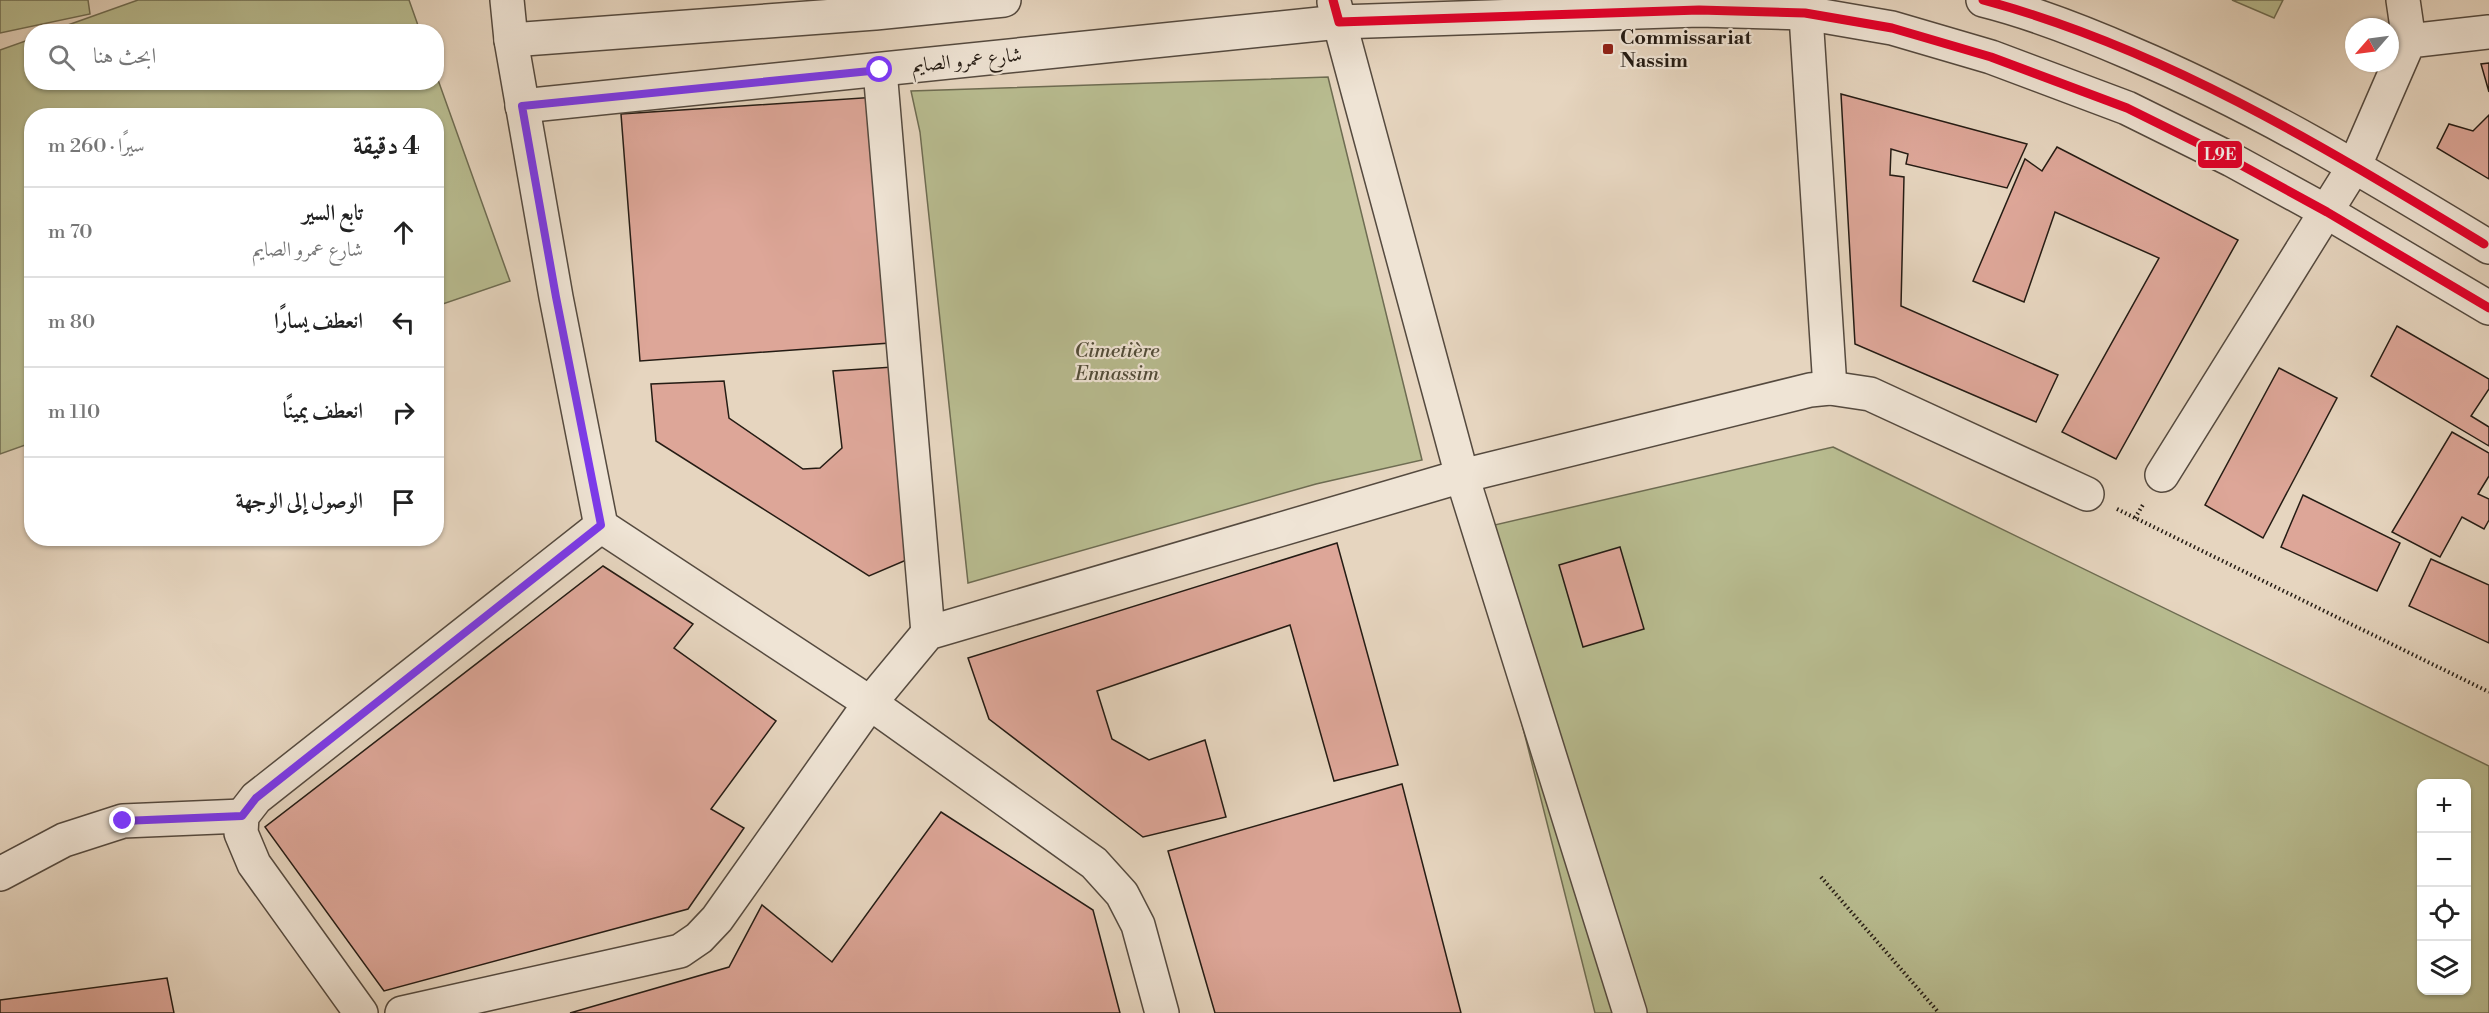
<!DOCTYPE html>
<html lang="ar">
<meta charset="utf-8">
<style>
:root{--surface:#fff;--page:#f6f6f6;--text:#222;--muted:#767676;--line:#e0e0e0}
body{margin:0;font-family:"Libre Bodoni",Amiri,serif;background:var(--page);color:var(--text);direction:rtl}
.controls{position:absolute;right:18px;bottom:18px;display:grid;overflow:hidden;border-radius:12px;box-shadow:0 2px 4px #0004}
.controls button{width:54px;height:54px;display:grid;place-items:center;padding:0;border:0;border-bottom:2px solid var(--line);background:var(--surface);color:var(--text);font:30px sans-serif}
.compass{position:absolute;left:2345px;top:18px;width:54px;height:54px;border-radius:50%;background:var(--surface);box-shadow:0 2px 4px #0004;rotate:242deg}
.stop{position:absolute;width:18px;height:18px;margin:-14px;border:4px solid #7c3aed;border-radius:50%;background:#fff}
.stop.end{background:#7c3aed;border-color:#fff;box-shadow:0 2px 6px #0008}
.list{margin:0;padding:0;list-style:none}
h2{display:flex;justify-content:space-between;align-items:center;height:78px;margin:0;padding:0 24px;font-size:26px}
h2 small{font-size:20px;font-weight:400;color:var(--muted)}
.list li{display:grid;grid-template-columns:39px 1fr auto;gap:18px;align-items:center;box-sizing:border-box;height:90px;padding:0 24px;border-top:2px solid var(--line)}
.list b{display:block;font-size:22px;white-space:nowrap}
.list p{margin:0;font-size:20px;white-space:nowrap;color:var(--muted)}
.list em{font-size:20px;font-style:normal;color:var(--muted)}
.icon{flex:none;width:33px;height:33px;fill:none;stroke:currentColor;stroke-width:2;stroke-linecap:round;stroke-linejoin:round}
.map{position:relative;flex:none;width:2489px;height:1013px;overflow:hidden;direction:ltr}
.search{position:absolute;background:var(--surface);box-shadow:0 2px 4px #0004;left:24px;top:24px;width:420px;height:66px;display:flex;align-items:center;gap:15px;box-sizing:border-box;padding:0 21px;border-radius:24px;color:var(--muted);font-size:22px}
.panel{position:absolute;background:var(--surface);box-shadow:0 2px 4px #0004;left:24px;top:108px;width:420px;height:438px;border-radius:24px;direction:rtl}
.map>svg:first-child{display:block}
</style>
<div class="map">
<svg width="2489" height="1013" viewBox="0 0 2489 1013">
<rect width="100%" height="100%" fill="#e6d5bf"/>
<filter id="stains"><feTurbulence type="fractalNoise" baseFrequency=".00333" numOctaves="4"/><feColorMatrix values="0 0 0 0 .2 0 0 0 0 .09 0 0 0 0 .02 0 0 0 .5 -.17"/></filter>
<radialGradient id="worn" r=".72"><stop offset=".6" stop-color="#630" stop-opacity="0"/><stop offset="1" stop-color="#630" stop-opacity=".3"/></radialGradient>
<!-- green -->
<g fill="#b8bc90" stroke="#6e6c52" stroke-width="1.5" fill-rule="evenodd">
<path d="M 0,0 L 88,0 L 90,14 L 0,33 Z"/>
<path d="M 138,0 L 409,0 L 420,31 L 51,31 Z"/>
<path d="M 2232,0 L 2283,0 L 2274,18 Z"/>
<path d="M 31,39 L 32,82 L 436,82 L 437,77 L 510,281 L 437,306 L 436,116 L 32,116 L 31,443 L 0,454 L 0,50 Z"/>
<path d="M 1328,77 L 1422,460 L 1316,484 L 968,583 L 920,132 L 911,91 Z"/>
<path d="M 1833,447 L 2489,766 L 2489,1013 L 1595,1013 L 1473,530 ZM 2422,784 L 2466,784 L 2466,990 L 2422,990 Z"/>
</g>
<!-- building -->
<g fill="#dda698" stroke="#251c14" stroke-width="1.5">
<path d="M 2489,63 L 2489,92 L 2481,64 Z"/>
<path d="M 1841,94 L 2027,144 L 2007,188 L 1906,164 L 1908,154 L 1891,149 L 1890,175 L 1904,177 L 1901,306 L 2058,375 L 2036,422 L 1855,344 Z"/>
<path d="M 877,97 L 890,343 L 640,361 L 621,114 Z"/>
<path d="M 2489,115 L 2489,179 L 2437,148 L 2449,124 L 2473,131 Z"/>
<path d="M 2057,147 L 2238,240 L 2116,459 L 2062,432 L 2159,258 L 2055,212 L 2024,302 L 1973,281 L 2025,159 L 2042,171 Z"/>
<path d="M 2397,326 L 2489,379 L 2489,389 L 2471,416 L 2489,427 L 2489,446 L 2371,376 Z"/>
<path d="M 893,367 L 911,558 L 869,576 L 656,441 L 651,384 L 724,381 L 729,418 L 803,469 L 820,468 L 842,448 L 833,371 Z"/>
<path d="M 2279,368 L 2337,398 L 2263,538 L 2205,505 Z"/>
<path d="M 2452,432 L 2489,453 L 2489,476 L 2478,494 L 2489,499 L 2489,520 L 2484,529 L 2462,517 L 2440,557 L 2392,532 Z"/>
<path d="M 2303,495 L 2400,543 L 2377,591 L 2281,547 Z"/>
<path d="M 1337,543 L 1398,765 L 1334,781 L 1290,625 L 1097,691 L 1112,739 L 1149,760 L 1205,740 L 1226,817 L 1143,837 L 989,719 L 968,658 Z"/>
<path d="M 1620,547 L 1644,629 L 1583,647 L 1559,565 Z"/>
<path d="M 2431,559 L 2489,585 L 2489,643 L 2409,606 Z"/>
<path d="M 603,566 L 693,624 L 674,648 L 776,721 L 711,809 L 744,828 L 688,909 L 384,991 L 265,827 Z"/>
<path d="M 1402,784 L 1461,1013 L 1215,1013 L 1168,851 Z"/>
<path d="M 941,812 L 1093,910 L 1120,1013 L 570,1013 L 729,967 L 762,905 L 832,962 Z"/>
<path d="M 167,978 L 174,1013 L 0,1013 L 0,1000 Z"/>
</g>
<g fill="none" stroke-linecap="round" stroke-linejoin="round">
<!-- street casing -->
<g stroke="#554a3f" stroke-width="36">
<g id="street">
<path d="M 507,0 L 511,40 L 556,297 L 601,526 L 870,703 L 1094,863 L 1122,894 L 1138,925 L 1162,1013"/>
<path d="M 1805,0 L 1830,388"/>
<path d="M 1983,0 C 2035,13 2085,33 2133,54 C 2258,107 2374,177 2489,247"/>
<path d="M 2403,0 L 2409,41"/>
<path d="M 1334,2 L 1462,476 L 1630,1013"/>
<path d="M 511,40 L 875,13 L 1004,0"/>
<path d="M 880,70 L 928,633"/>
<path d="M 522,106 L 1339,22 L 1699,10 L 1805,13 L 1892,28 L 1991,57 L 2127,108 L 2232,160 L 2327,212 L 2489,308"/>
<path d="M 2162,475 L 2355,165 L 2409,41 L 2489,32"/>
<path d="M 0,874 L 64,840 L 123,821 L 242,816"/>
<path d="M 361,1013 L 254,864 L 241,833 L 242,816 L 256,798 L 601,526"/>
<path d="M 402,1013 L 680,951 L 699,938 L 717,919 L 870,703 L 928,633 L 1462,476 L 1810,390 L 1830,388 L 1870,394 L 2087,494"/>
</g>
</g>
<!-- path -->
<g stroke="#251c14" stroke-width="4" stroke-dasharray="1.5 3" stroke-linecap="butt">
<path d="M 2117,509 L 2489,692"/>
<path d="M 2135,518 L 2144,503"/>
<path d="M 1821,877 L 1939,1013"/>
</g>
<!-- street -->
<use href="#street" stroke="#efe4d5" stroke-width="33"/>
<!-- bus-1 casing -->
<g stroke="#efe4d5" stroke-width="14">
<g id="bus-1">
<path d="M 1333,0 L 1339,22 L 1699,10 L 1805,13 L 1892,28 L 1991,57 L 2127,108 L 2232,160 L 2327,212 L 2489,308"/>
<path d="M 1983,0 C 2163,48 2326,148 2484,244"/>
</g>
</g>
<!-- bus-1 -->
<use href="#bus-1" stroke="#e4002b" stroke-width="9"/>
</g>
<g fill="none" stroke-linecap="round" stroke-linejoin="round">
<!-- route -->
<path stroke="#7c3aed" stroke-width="8" d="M 123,821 L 242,816 L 256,798 L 601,525 L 556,297 L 522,106 L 880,70"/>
</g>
<!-- markers -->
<rect fill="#8f2418" stroke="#efe4d5" stroke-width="2" x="1602" y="43" width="12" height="12" rx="3"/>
<g text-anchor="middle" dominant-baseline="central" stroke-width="4.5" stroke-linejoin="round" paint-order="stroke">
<!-- poi labels -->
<g font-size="20" font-weight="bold" fill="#251c14" stroke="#efe4d5" text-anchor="start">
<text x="1620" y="38">Commissariat<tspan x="1620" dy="23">Nassim</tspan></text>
</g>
<!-- street labels -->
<g font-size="20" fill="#251c14" stroke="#efe4d5">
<text transform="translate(967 61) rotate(-6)">شارع عمرو الصايم</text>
</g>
<!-- park labels -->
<g font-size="20" font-style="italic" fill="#514c39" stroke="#efe4d5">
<text x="1117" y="351">Cimetière<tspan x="1117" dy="23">Ennassim</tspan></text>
</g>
</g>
<rect stroke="#efe4d5" stroke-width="2" x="2197" y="140" width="46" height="29" rx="6" fill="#e4002b"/>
<g font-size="16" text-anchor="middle" font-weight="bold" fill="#fff">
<text x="2220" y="160">L9E</text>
</g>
<rect width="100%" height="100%" filter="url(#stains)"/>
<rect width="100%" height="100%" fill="url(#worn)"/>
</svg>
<div class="controls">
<button>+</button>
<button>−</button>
<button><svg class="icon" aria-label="locate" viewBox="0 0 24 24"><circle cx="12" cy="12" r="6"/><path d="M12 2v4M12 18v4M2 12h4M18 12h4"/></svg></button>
<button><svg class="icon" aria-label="layers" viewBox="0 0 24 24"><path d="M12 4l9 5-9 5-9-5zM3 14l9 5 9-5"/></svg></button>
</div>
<svg class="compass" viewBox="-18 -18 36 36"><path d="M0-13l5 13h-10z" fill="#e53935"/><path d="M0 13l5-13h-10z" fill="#767676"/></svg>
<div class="stop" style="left:880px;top:70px"></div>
<div class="stop end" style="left:123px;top:821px"></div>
<div class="search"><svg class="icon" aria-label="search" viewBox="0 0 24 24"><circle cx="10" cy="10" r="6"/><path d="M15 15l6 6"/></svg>ابحث هنا</div>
<section class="panel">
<h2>4 دقيقة<small>سيرًا · 260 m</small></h2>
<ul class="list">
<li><svg class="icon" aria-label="ahead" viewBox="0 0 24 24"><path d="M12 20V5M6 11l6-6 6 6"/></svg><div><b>تابع السير</b><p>شارع عمرو الصايم</p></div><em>70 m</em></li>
<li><svg class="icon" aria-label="left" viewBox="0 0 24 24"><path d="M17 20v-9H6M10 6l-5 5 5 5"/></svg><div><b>انعطف يسارًا</b></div><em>80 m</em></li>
<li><svg class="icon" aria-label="right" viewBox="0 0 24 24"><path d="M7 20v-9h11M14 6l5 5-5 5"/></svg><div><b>انعطف يمينًا</b></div><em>110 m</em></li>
<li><svg class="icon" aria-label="arrive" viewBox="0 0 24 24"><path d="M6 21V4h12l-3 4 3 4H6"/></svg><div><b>الوصول إلى الوجهة</b></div></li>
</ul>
</section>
</div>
